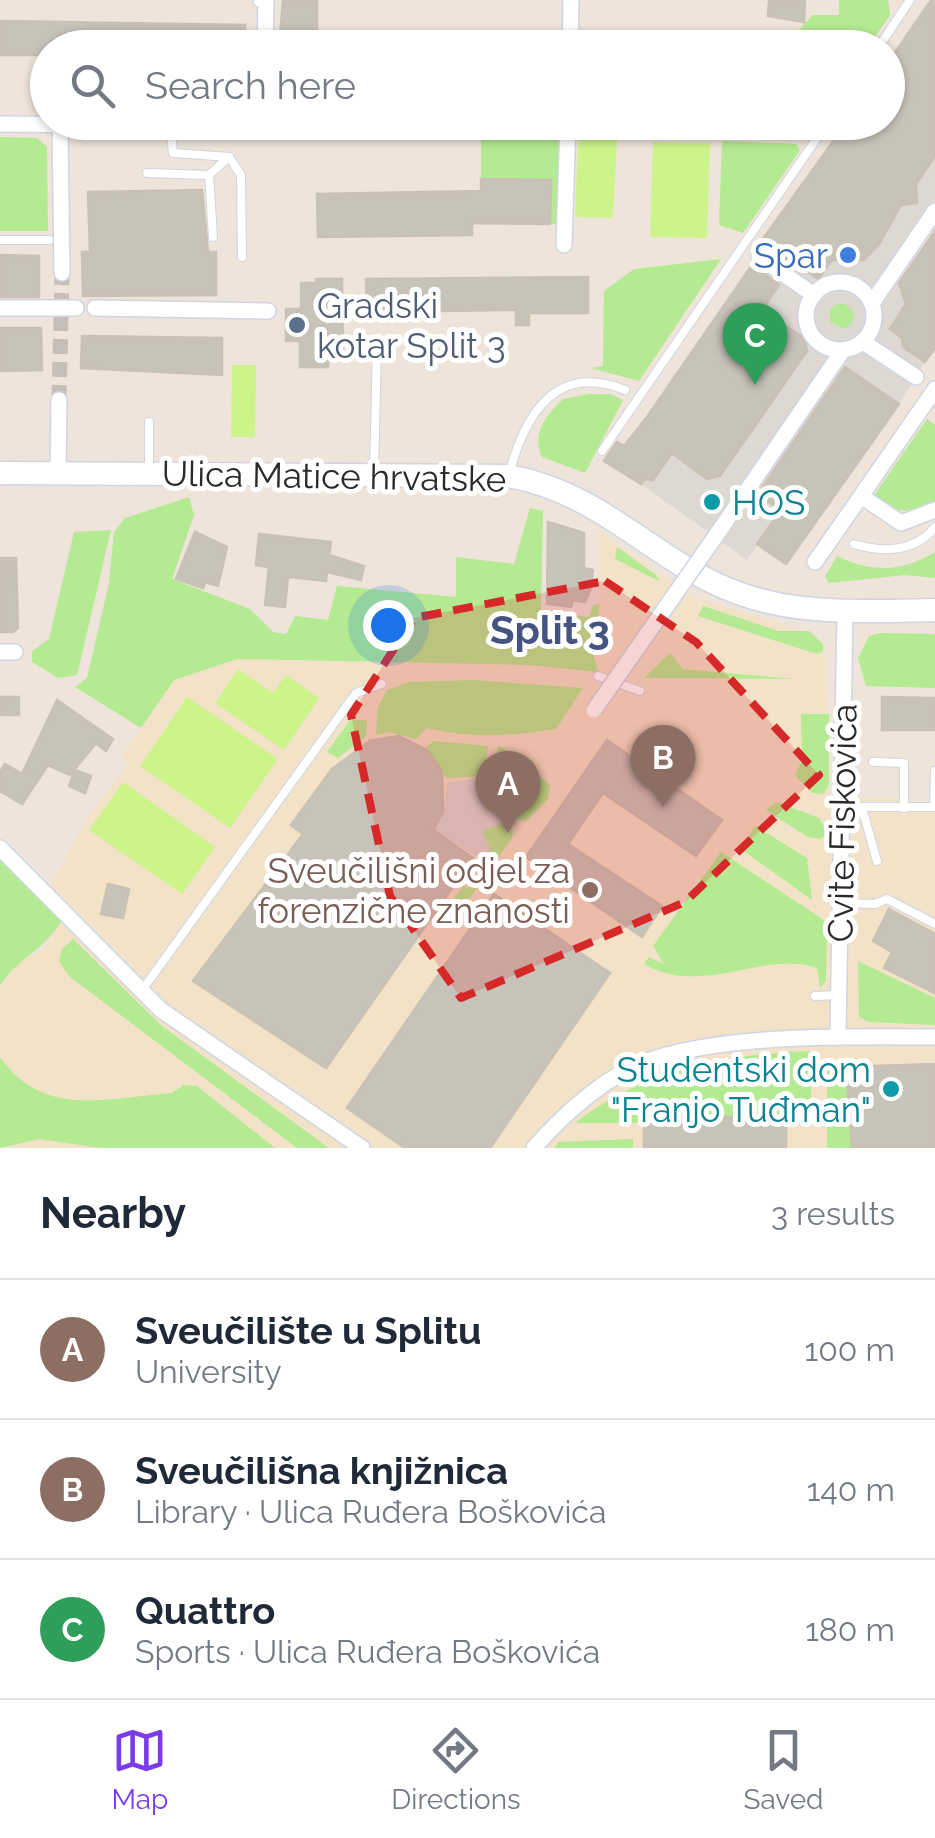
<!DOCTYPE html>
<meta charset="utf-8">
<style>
:root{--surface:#fff;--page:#f2f2f3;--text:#1f2937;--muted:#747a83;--line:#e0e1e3;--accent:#7c3aed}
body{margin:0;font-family:Raleway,sans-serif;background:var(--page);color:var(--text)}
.you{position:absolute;left:388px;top:625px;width:35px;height:35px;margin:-25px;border:8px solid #fff;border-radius:50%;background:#1a73e8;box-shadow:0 0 0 15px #1a73e833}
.badge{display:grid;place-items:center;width:65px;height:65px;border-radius:50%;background:var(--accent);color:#fff;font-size:32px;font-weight:700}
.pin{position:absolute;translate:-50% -82px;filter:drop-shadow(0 2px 5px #0008)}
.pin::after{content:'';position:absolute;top:52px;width:35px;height:30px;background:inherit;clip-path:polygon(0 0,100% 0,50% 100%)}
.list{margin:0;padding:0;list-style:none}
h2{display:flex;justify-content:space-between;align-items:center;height:130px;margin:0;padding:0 40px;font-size:42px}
h2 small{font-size:32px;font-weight:400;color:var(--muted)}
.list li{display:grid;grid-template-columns:65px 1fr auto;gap:30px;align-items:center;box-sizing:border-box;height:140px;padding:0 40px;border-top:2px solid var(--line)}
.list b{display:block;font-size:38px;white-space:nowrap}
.list p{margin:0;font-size:32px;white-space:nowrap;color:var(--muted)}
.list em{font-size:32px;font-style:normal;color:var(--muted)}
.icon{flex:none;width:55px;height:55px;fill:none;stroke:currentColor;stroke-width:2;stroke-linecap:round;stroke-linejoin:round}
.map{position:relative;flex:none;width:935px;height:1148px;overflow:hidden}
.search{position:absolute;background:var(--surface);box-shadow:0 2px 8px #0004;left:30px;right:30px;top:30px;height:110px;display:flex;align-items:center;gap:25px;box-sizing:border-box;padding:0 35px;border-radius:55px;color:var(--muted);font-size:38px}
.sheet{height:550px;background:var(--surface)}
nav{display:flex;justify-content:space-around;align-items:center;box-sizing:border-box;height:140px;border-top:2px solid var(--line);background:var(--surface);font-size:28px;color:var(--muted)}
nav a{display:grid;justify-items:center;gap:5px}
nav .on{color:var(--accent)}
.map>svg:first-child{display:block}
</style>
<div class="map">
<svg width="935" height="1148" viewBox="0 0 935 1148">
<rect width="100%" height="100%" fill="#eee4da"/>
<!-- education -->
<path fill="#f1e2c8" d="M 598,532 L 694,597 L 815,635 L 825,650 L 828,798 L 902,798 L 935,811 L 935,1148 L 14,1148 L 34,1092 L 13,1075 L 0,1057 L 0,986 L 23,959 L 41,952 L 61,922 L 43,901 L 89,814 L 128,765 L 122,757 L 174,680 L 237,659 L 529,665 L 597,671 L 593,653 L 600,610 Z"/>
<!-- green -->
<g fill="#b4ea91">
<path d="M 839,0 L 888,0 L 890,15 L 868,47 L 798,47 L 799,30 L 813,15 L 839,15 Z"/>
<path d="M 0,137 L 37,138 L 47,147 L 48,231 L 0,231 Z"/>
<path d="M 481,139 L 561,140 L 557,224 L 550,224 L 551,180 L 481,179 Z"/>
<path d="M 722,141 L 796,144 L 800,150 L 743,233 L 719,225 Z"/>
<path d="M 721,259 L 639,381 L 591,368 L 603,366 L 604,291 L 634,269 Z"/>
<circle cx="841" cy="316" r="13"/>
<path d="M 589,394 L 610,394 L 623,400 L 585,473 L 542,457 C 531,432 546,416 563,399 Z"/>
<path d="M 927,419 L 935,425 L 935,501 C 910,515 896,514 873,497 Z"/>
<path d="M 189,497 L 194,515 L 172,579 L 250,609 L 273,632 L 286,634 L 295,616 L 328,620 L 337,586 L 456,597 L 456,557 L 514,564 L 530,508 L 543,511 L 541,610 L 589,617 L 593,605 L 600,604 L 593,653 L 598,672 L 529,665 L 237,659 L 174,680 L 141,728 L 75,687 L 87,678 L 109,583 L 114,532 L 125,518 Z"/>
<path d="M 111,530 L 77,675 L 58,678 L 32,662 L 32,651 L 49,639 L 74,532 Z"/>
<path d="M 617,547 L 656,575 L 659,581 L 615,559 Z"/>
<path d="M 935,552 L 935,578 L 905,575 L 829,583 L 825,576 L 837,556 C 871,573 903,572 935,552 Z"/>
<path d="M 703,606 L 778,631 L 809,631 L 823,644 L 823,651 L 817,654 L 698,616 Z"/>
<path d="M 881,633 L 935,634 L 935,688 L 866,686 L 858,658 L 869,636 Z"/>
<path d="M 670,653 L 683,669 L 795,679 L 644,678 Z"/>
<path d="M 473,680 L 583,688 L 556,729 C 510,736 472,739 427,728 L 416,739 L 388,732 L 376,735 L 378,707 L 387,690 L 408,682 Z"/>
<path d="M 801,714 L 829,714 L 829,784 L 824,794 L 812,793 L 795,775 L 802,761 Z"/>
<path d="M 350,720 L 367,720 L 366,736 L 338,758 L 327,752 Z"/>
<path d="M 434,741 L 488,746 L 484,776 L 446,778 L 426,747 Z"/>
<path d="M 498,746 L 534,762 L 508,783 L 494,778 Z"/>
<path d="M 540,776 L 550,785 L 548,799 L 526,821 L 511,818 Z"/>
<path d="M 777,802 L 819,818 L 828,832 L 821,839 L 808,837 L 766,810 Z"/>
<path d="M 504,823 L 513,831 L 512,838 L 450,927 L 439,920 L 463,886 L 469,889 L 489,855 L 482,831 Z"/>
<path d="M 755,826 L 807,858 L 812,900 L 741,849 Z"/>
<path d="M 721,852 L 827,922 L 826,981 L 820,988 L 817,968 C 764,949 703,998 644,964 L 649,957 L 664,964 L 653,946 Z"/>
<path d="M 0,860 L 61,921 C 45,950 17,958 0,986 Z"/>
<path d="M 73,939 L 162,1026 L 329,1148 L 297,1148 L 69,976 L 59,961 L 62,949 Z"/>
<path d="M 858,961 L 935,998 L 935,1025 L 869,1022 L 859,1017 Z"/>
<path d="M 811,1051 L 811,1102 L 800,1102 L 801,1123 L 786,1123 L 786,1117 L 644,1117 L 637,1123 L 575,1123 C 645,1070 724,1054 811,1051 Z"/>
<path d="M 0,1057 C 43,1119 107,1098 172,1093 L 184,1085 L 197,1086 L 275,1148 L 101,1148 L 39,1139 L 0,1148 Z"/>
<path d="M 872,1068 L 874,1116 L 827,1116 L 827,1069 Z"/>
<path d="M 827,1125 L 853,1125 L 852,1148 L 827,1148 Z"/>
<path d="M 633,1139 L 633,1148 L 554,1148 L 559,1142 Z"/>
</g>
<!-- pitch -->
<g fill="#cdf38b">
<path d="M 578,138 L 617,140 L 613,218 L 575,217 Z"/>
<path d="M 653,142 L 710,143 L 707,238 L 650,237 Z"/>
<path d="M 232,365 L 256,365 L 255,437 L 231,437 Z"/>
<path d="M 238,669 L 273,693 L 286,675 L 319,698 L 284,750 L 215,703 Z"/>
<path d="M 187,697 L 278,759 L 230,828 L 140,766 Z"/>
<path d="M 123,782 L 215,847 L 182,894 L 89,830 Z"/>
</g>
<!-- plaza -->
<g fill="#ddd8d2" fill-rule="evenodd">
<path d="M 935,156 L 935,226 L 897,276 L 901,288 L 913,294 L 890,329 L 896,333 L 901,330 L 903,347 L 925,362 L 899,404 L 845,368 L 758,494 L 781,510 L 747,560 L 641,484 L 645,479 L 653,480 L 672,453 L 707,479 L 720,476 L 807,352 L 804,338 L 762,310 L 779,284 L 752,265 L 757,247 L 783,265 L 787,260 L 803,259 L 803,268 L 818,279 L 832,260 L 864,260 ZM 837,304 L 845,304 L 854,312 L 854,320 L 845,329 L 830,322 L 830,309 Z"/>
<path d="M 489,777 L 523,795 L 504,823 L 482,831 L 490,847 L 486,862 L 432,829 L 443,812 L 448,783 Z"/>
</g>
<!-- building -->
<g fill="#c8c3b9" stroke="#c9c1b4" stroke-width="2.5">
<path d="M 283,0 L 317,0 L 317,29 L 306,29 L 306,48 L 285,48 L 285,37 L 280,37 Z"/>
<path d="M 769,0 L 805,0 L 804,22 L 768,16 Z"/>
<path d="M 931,0 L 935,0 L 935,156 L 916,184 L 917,203 L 901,205 L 879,244 L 864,260 L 832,260 L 818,279 L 788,258 L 786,262 L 758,246 L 847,122 L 888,122 L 888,63 Z"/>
<path d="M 0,21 L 245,25 L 245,48 L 48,48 L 48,55 L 0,55 Z"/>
<path d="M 481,179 L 551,180 L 550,224 L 472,223 L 472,235 L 318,237 L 317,194 L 481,191 Z"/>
<path d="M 202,190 L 208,252 L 216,252 L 216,295 L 83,296 L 82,252 L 90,252 L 88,192 Z"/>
<path d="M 935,231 L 935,348 L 925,362 L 903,347 L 902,338 L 890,329 L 906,304 L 899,283 Z"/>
<path d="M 0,255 L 39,256 L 39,297 L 0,297 Z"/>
<path d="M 752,265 L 779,285 L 762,310 L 804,338 L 807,351 L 720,476 L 707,479 L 672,453 L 653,480 L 645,479 L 641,484 L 604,461 L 617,442 L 624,446 L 647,417 Z"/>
<path d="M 588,277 L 588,313 L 529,313 L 529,325 L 516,325 L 516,310 L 367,312 L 366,279 Z"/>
<path d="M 316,279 L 342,279 L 343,361 L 328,361 L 328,367 L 300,367 L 300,341 L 286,341 L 286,309 L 301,309 L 301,283 L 316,283 Z"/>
<path d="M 0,328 L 41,328 L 42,370 L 0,371 Z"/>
<path d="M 82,336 L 222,338 L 222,375 L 81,368 Z"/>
<path d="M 845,367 L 899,404 L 786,564 L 757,544 L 781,510 L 758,494 Z"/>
<path d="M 548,522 L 584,533 L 584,568 L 593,570 L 591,588 L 585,602 L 573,600 L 571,607 L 547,604 Z"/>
<path d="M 195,532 L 227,547 L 218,586 L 205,582 L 203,588 L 176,579 Z"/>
<path d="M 259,534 L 331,542 L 329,555 L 364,566 L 361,580 L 327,572 L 326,581 L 288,577 L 285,607 L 265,605 L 269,567 L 256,565 Z"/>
<path d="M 0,558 L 16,558 L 18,628 L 13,632 L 0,632 Z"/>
<rect x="0" y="697" width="19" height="18"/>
<path d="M 882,697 L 935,698 L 935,730 L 882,730 Z"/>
<path d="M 57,700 L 113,739 L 106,751 L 96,743 L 70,775 L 48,765 L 22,804 L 0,791 L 0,772 L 5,764 L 22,774 Z"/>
<path d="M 399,736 L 427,750 L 442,771 L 443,812 L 433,830 L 473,858 L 326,1068 L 193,981 L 303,834 L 291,825 L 332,769 L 370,741 Z"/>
<path d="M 607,740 L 722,820 L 696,856 L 603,793 L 568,844 L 662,906 L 642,937 L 526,857 Z"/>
<path d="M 75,770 L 91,776 L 85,793 L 69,786 Z"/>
<path d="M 108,884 L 129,889 L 123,918 L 101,914 Z"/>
<path d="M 494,894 L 610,973 L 490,1148 L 405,1148 L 347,1108 Z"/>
<path d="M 889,909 L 935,934 L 935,993 L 884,968 L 892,952 L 873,941 Z"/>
<path d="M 935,1064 L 935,1148 L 852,1148 L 846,1067 Z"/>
<rect x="644" y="1117" width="142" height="31"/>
</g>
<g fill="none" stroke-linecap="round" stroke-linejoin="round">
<!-- street-tunnel -->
<path stroke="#c7bfb7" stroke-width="15" stroke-dasharray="15 8" stroke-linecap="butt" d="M 59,400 L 62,273"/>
<!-- lane casing -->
<g stroke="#cfd5e5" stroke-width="10">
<g id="lane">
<path d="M 352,48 L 352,47"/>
<path d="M 878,48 L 910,0"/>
<path d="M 170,125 L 173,153 L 229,157 L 241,175 L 242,257"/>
<path d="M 147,173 L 209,175"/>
<path d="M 213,237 L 209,175 L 229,157"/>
<path d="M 0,240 L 49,240"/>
<path d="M 602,451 L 828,122"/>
<path d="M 149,472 L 149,422"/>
<path d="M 374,473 L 377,347"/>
<path d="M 509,474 C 525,415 555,362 625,390"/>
<path d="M 854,544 C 883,553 915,552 935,527"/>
<path d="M 598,676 L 640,691"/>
<path d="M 873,762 L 904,763 L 904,808"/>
<path d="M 841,807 L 935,807"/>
<path d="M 934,807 L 935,771"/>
<path d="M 862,808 L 877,861"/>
<path d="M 840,903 L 875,904 L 887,899 L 935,924"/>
<path d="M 143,989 L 356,693 L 382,684"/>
<path d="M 815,996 L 838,995"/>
</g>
</g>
<!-- street casing -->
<g stroke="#cfd5e5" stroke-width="18">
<g id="street">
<path d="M 261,0 L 266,0 L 265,48"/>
<path d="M 570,48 L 571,0"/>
<path d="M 0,124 L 823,131"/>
<path d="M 60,125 L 62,273"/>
<path d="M 564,245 L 568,122"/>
<path d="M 759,257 L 814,295"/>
<circle cx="840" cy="316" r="34"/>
<path d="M 872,303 L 935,211"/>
<path d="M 0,308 L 76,308"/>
<path d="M 95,308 L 268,311"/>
<path d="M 863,342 L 916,377"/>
<path d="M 935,389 L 861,496 L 901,523 L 935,510"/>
<path d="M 58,473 L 59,400"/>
<path d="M 715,537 L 843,350"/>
<path d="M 815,562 L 861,496"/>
<path d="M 0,652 L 15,652"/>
<path d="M 0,848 L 161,1010 L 362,1148"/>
<path d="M 838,1035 L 845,610"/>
<path d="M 534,1148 C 558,1120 595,1086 629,1069 C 703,1032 852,1037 935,1037"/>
</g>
</g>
<!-- secondary casing -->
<g stroke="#cfd5e5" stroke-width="25">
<path id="secondary" d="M 0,473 L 509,476 C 606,494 653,562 738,593 C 799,616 871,611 935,610"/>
</g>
<!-- lane -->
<use href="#lane" stroke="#fff" stroke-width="8"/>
<!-- street -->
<use href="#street" stroke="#fff" stroke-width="15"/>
<!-- secondary -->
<use href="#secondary" stroke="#fff" stroke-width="22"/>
<!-- street-bridge casing -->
<g stroke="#cfd5e5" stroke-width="18" stroke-linecap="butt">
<path id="street-bridge" d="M 594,710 L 715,537"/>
</g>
<!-- street-bridge -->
<use href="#street-bridge" stroke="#fff" stroke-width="15"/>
</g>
<!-- marked area -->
<path fill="#d62828" fill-opacity="0.2" stroke="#d62828" stroke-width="8" stroke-dasharray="20 12" stroke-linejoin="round" d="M 605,581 L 696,642 L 819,775 L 685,902 L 461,998 L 390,896 L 351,715 L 414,618 Z"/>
<!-- markers -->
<circle fill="#3f7fe0" stroke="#fff" stroke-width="4" cx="848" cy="255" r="10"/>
<circle fill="#5c6f8a" stroke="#fff" stroke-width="4" cx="297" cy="325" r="10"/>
<g fill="#0f9aa8" stroke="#fff" stroke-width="4">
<circle cx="712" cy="502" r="10"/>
<circle cx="891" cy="1089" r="10"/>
</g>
<circle fill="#8d6e63" stroke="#fff" stroke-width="4" cx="590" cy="890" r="10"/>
<g text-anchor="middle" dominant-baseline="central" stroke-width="10" stroke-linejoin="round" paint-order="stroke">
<!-- shop labels -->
<g font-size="35" fill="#366cbe" stroke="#fff" text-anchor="end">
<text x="828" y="255">Spar</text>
</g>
<!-- service labels -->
<g font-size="35" fill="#4e5e75" stroke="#fff" text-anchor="start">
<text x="317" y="305">Gradski<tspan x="317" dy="40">kotar Split 3</tspan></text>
</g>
<!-- street labels -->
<g font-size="35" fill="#2a2a2a" stroke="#fff">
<text transform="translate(334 476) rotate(1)">Ulica Matice hrvatske</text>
<text transform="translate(842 823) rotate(-89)">Cvite Fiskovića</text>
</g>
<!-- culture labels -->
<g font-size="35" fill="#0d838f" stroke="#fff" text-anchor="start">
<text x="732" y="502">HOS</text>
<text x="871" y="1069" text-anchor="end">Studentski dom<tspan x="871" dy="40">"Franjo Tuđman"</tspan></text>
</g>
<!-- education labels -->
<g font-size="35" fill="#785e54" stroke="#fff" text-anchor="end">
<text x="570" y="870">Sveučilišni odjel za<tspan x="570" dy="40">forenzične znanosti</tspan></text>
</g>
<!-- quarter labels -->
<g font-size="40" font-weight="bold" fill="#455380" stroke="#fff">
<text x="550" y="629">Split 3</text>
</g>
</g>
</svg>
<div class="you"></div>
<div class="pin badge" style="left:508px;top:833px;background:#8d6e63">A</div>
<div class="pin badge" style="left:663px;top:807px;background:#8d6e63">B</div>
<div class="pin badge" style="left:755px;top:385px;background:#2e9e5b">C</div>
<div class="search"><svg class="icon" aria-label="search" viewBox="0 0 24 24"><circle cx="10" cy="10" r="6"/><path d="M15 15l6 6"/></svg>Search here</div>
</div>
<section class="sheet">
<h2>Nearby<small>3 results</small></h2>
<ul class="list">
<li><span class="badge" style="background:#8d6e63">A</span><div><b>Sveučilište u Splitu</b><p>University</p></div><em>100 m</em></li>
<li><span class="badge" style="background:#8d6e63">B</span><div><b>Sveučilišna knjižnica</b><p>Library · Ulica Ruđera Boškovića</p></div><em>140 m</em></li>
<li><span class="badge" style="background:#2e9e5b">C</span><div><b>Quattro</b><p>Sports · Ulica Ruđera Boškovića</p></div><em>180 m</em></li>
</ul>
</section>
<nav>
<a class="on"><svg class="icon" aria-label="map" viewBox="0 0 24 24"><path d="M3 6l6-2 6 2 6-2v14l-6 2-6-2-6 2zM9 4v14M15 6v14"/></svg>Map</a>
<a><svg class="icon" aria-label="directions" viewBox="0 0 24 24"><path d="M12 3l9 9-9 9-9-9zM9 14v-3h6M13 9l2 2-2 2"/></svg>Directions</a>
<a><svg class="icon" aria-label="saved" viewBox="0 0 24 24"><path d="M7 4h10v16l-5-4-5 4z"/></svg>Saved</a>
</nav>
